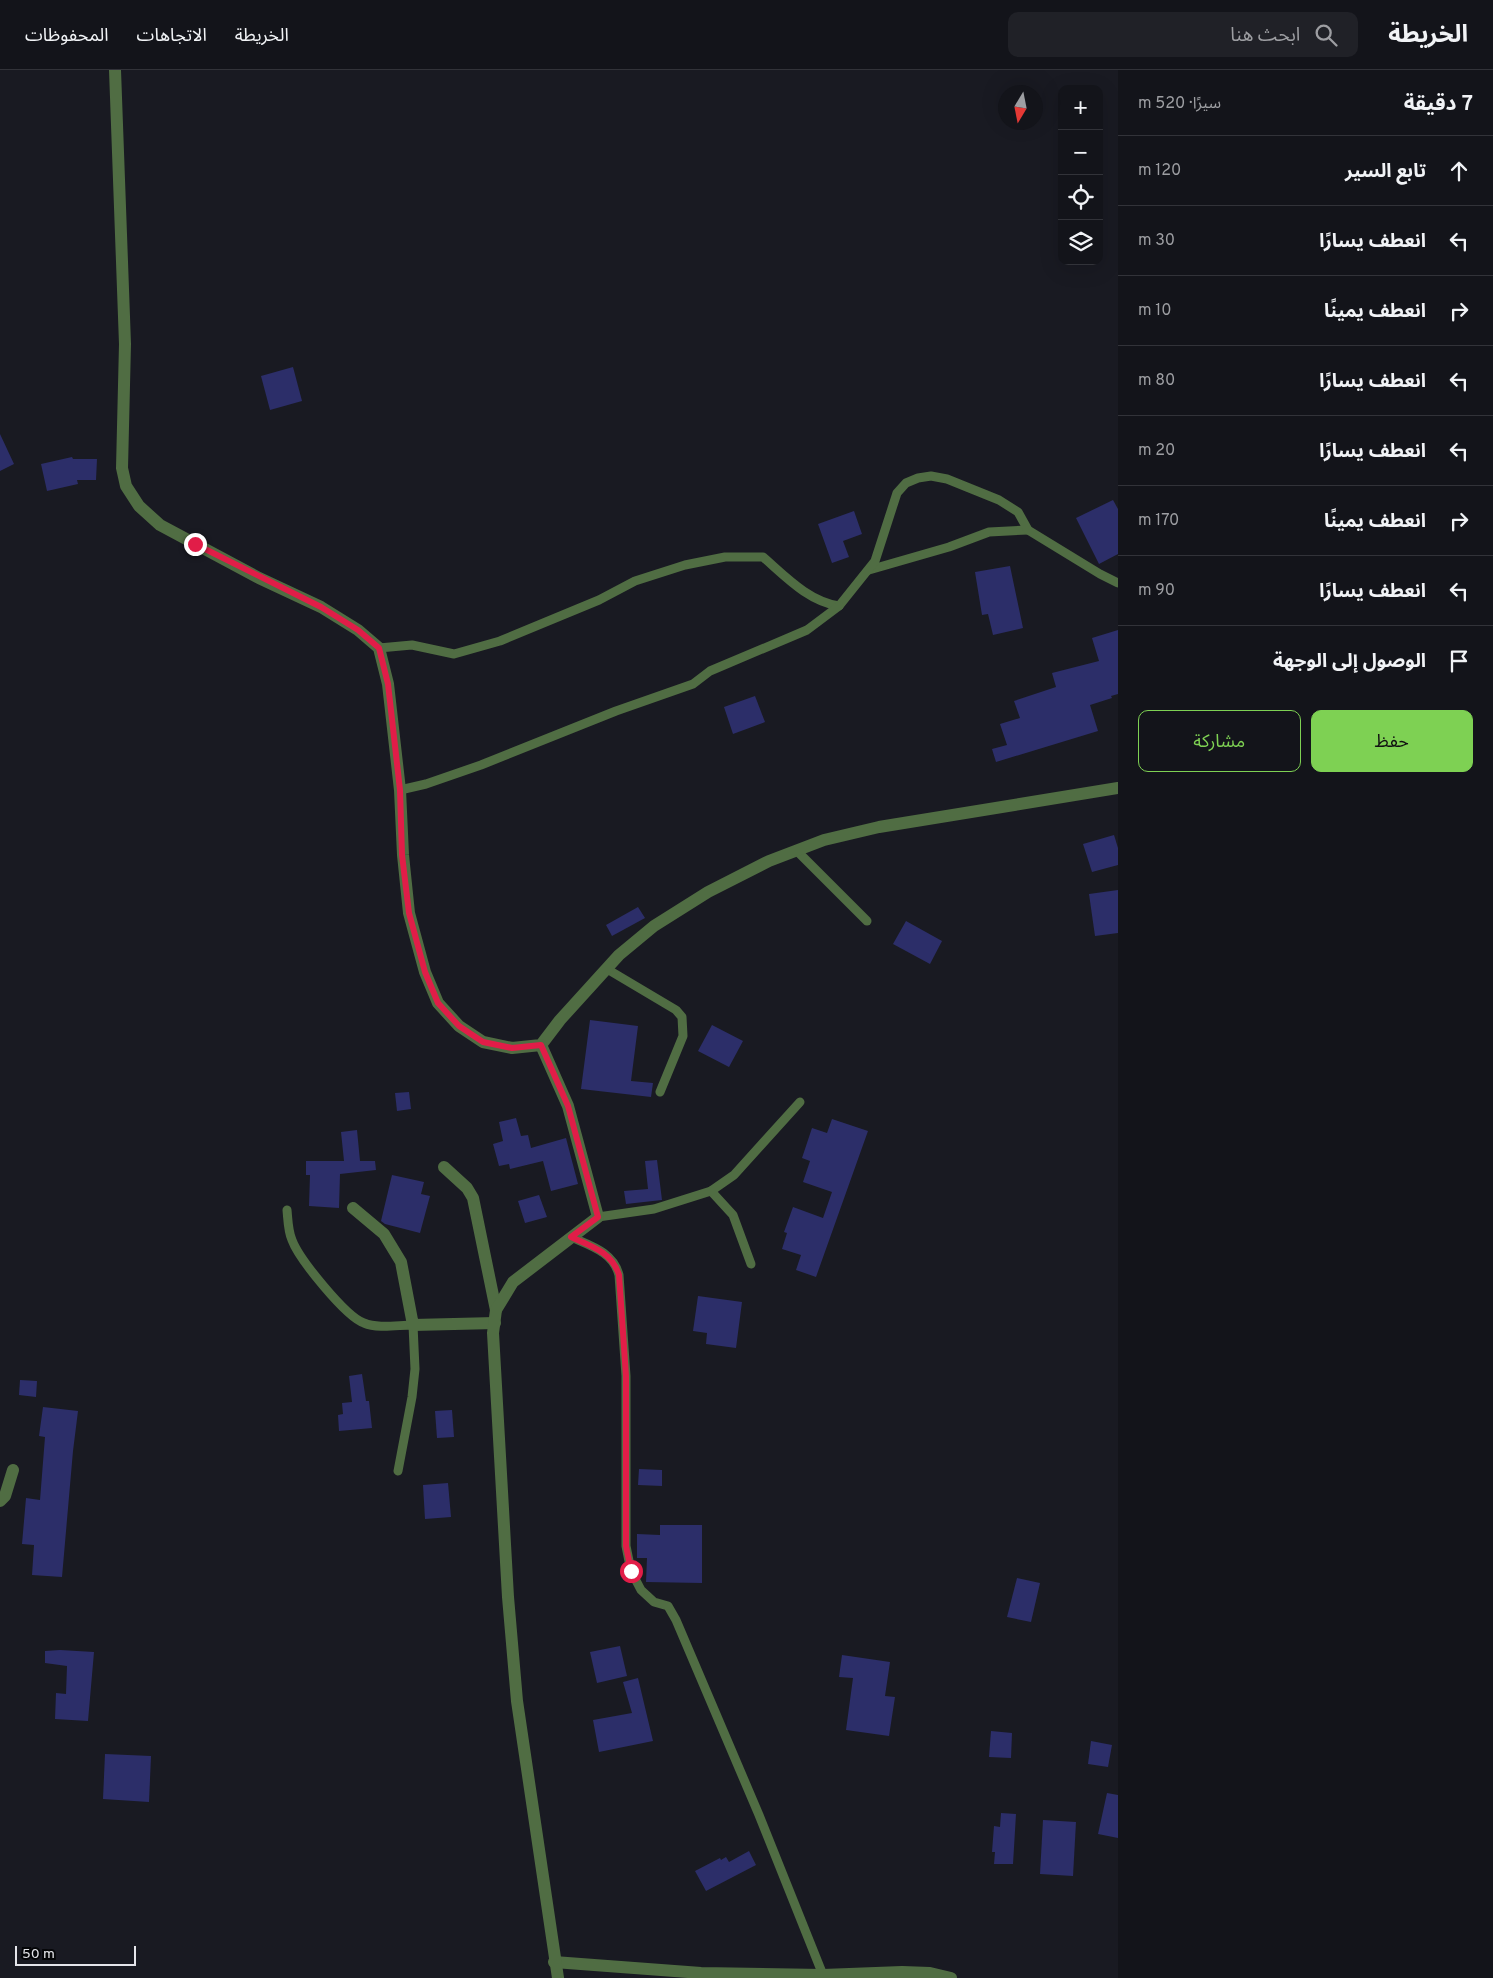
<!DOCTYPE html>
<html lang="ar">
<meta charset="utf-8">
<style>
:root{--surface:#13141a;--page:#202127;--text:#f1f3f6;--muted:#9d9ea2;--line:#323339;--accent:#7ed153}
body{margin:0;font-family:Overpass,"Noto Sans Arabic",sans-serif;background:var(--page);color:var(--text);direction:rtl}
.controls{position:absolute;right:15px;top:15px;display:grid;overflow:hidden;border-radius:10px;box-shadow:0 5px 20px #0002}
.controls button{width:45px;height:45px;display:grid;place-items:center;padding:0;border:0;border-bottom:1px solid var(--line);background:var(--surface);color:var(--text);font:25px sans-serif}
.compass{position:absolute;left:998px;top:15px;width:45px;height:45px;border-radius:50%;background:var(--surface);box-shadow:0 5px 20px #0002;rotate:190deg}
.scale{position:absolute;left:15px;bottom:12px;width:121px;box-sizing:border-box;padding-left:5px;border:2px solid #e5e6eb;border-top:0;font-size:14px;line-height:18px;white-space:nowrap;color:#e5e6eb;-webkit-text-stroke:4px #050608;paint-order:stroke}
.stop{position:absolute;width:15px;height:15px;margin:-11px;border:4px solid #e11d48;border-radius:50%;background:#fff}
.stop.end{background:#e11d48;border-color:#fff;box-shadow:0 1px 5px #0008}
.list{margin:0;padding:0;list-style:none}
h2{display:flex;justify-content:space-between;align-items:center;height:65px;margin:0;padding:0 20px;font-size:21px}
h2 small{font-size:16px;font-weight:400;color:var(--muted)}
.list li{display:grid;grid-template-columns:32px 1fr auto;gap:15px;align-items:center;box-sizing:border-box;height:70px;padding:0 20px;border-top:1px solid var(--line)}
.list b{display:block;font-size:19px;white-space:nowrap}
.list em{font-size:16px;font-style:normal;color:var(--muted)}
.actions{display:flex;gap:10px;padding:15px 20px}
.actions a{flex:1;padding:11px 0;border:1px solid var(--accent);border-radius:10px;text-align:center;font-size:18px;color:var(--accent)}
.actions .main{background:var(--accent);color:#111}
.icon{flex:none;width:28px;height:28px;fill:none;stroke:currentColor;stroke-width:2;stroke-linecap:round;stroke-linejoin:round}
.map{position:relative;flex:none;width:1118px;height:1908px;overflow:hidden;direction:ltr}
header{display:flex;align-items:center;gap:30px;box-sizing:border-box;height:70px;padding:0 25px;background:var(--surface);border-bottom:1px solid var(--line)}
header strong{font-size:24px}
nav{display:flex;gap:28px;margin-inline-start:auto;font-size:18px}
.search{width:350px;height:45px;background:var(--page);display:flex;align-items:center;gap:12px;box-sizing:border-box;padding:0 18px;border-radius:10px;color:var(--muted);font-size:19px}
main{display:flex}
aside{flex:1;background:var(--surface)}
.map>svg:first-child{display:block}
</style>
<header>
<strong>الخريطة</strong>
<div class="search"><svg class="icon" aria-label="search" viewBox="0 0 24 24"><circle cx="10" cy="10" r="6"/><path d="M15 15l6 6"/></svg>ابحث هنا</div>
<nav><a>الخريطة</a><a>الاتجاهات</a><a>المحفوظات</a></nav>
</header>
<main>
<aside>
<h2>7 دقيقة<small>سيرًا · 520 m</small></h2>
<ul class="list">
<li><svg class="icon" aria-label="ahead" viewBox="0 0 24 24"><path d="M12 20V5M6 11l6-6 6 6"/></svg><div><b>تابع السير</b></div><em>120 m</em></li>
<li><svg class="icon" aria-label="left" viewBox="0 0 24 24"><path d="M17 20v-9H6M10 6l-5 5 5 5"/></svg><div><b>انعطف يسارًا</b></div><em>30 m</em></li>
<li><svg class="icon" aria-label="right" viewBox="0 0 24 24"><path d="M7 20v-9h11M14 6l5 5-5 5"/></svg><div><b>انعطف يمينًا</b></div><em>10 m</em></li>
<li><svg class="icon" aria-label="left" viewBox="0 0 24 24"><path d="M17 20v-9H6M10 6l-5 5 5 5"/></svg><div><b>انعطف يسارًا</b></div><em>80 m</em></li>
<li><svg class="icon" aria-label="left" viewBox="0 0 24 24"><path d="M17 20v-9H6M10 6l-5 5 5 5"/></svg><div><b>انعطف يسارًا</b></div><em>20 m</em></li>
<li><svg class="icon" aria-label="right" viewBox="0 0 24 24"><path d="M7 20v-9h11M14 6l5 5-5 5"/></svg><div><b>انعطف يمينًا</b></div><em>170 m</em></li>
<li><svg class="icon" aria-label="left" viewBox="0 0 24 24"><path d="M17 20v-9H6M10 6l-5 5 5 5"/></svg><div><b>انعطف يسارًا</b></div><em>90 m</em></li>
<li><svg class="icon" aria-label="arrive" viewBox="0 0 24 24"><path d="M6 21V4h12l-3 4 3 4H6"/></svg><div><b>الوصول إلى الوجهة</b></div></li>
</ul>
<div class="actions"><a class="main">حفظ</a><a>مشاركة</a></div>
</aside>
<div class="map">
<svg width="1118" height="1908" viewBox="0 0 1118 1908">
<rect width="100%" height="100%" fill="#191a22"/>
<!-- building -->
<g fill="#2c2e69">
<path d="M 293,297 L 302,331 L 270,340 L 261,306 Z"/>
<path d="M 0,364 L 14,394 L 0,401 Z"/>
<path d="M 72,387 L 73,389 L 97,389 L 96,410 L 77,410 L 78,414 L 47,421 L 41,394 Z"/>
<path d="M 1113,430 L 1118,439 L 1118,484 L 1099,494 L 1076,448 Z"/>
<path d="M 854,441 L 862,464 L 843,471 L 849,487 L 832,493 L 818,454 Z"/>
<path d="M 1010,496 L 1023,558 L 993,565 L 988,544 L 982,545 L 975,502 Z"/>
<path d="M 1118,560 L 1118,624 L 1111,626 L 1112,628 L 1090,635 L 1098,661 L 996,692 L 992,679 L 1007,675 L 1000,654 L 1020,648 L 1014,631 L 1056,617 L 1052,603 L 1099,591 L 1092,568 Z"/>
<path d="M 755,626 L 765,652 L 733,664 L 724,637 Z"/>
<path d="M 1114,765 L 1118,778 L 1118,795 L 1092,802 L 1083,774 Z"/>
<path d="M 1118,820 L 1118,863 L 1095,866 L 1089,824 Z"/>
<path d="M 638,837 L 645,848 L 612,866 L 606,855 Z"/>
<path d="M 906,851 L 942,871 L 930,894 L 893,874 Z"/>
<path d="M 590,950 L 638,956 L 631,1011 L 653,1013 L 651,1027 L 581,1019 Z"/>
<path d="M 712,955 L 743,971 L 729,997 L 698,981 Z"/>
<path d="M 409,1022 L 411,1039 L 397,1041 L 395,1023 Z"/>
<path d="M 516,1048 L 521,1066 L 528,1065 L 531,1078 L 566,1068 L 578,1114 L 551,1121 L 543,1091 L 510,1099 L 509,1094 L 499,1096 L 493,1074 L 503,1071 L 499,1052 Z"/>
<path d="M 832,1049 L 868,1061 L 816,1207 L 796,1200 L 801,1185 L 782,1179 L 787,1163 L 784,1162 L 793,1137 L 823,1148 L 832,1122 L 803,1112 L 810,1091 L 802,1088 L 812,1058 L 827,1063 Z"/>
<path d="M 357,1060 L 360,1091 L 375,1091 L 376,1100 L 340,1104 L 339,1138 L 309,1136 L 310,1105 L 306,1105 L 306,1091 L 344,1091 L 341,1062 Z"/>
<path d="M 657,1090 L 662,1130 L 626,1134 L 624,1121 L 648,1119 L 645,1091 Z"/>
<path d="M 392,1105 L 424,1112 L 421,1124 L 430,1126 L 420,1163 L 385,1154 L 381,1151 Z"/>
<path d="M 539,1125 L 547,1147 L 525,1153 L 518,1131 Z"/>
<path d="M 698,1226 L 742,1232 L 736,1278 L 706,1274 L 707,1263 L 693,1261 Z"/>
<path d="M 362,1304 L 366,1331 L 369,1331 L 372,1358 L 339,1361 L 338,1345 L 343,1344 L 342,1333 L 352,1332 L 349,1306 Z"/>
<path d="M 20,1310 L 37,1311 L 36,1327 L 19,1325 Z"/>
<path d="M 43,1337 L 78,1341 L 73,1381 L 62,1507 L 32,1505 L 34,1475 L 22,1474 L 26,1428 L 40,1430 L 45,1367 L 39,1366 Z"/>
<path d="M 452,1340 L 454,1367 L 437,1368 L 435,1341 Z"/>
<path d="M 639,1399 L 662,1400 L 662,1416 L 638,1415 Z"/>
<path d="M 448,1413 L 451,1447 L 425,1449 L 423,1415 Z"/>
<path d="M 660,1455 L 702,1455 L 702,1513 L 646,1512 L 647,1488 L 637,1488 L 637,1464 L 660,1465 Z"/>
<path d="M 1017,1508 L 1040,1513 L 1031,1552 L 1007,1547 Z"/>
<path d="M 620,1576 L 627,1606 L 597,1613 L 590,1582 Z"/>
<path d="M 60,1580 L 94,1582 L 88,1651 L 55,1649 L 56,1623 L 66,1624 L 67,1596 L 45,1593 L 45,1581 Z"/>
<path d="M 842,1585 L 890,1592 L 885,1626 L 895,1627 L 889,1666 L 846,1660 L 853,1608 L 839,1607 Z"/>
<path d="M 638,1608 L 653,1671 L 599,1682 L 593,1650 L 632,1643 L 623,1612 Z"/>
<path d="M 991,1661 L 1012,1663 L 1011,1688 L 989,1687 Z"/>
<path d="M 1091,1671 L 1112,1675 L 1108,1697 L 1088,1694 Z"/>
<path d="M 105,1684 L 151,1686 L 149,1732 L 103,1729 Z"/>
<path d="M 1107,1723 L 1118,1725 L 1118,1768 L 1098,1764 Z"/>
<path d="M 1001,1743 L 1016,1744 L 1013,1794 L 994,1794 L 995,1782 L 992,1782 L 994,1756 L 1000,1757 Z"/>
<path d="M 1043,1750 L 1076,1752 L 1073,1806 L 1040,1804 Z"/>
<path d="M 749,1781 L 756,1795 L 706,1821 L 695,1801 L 720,1788 L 721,1790 L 726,1787 L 729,1792 Z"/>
</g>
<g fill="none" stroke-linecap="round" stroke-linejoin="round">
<!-- service -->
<g stroke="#506d43" stroke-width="9">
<path d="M 869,500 L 949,477 L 989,462 L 1028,460"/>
<path d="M 379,578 L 412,575 L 454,584 L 500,571 L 599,530 L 635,511 L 685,495 L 725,487 L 763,487 C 786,507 808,531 839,536 L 875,491 L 897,423 L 906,413 L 918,408 L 931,406 L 947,409 L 999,430 L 1018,442 L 1028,460 L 1100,504 L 1118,513"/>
<path d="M 400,720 L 426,714 L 481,695 L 616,641 L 693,614 L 710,601 L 807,560 L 839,536"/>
<path d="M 796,780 L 867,851"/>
<path d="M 607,899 L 676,940 L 682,947 L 683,966 L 660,1022"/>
<path d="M 711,1121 L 733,1145 L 751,1194"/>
<path d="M 287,1140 C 288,1150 288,1161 292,1170 C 299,1189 346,1247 364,1253 C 378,1259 398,1255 413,1255 L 415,1299 L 412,1327 L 398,1401"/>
<path d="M 598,1147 L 654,1139 L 711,1121 L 734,1105 L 800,1032"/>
<path d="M 571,1167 C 591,1176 613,1182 619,1205 L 626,1306 L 626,1476 L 631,1501 L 641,1520 L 654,1532 L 668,1536 L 676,1550 L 759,1745 L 823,1905"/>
</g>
<!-- minor -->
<g stroke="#506d43" stroke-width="12">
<path d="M 444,1097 L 467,1118 L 473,1128 L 496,1240"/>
<path d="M 353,1138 L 384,1164 L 401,1192 L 413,1255 L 495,1253"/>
<path d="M 0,1431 L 5,1426 L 13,1400"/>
<path d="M 554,1892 L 701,1903 L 823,1905 L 902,1902 L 930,1903 L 951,1908"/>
</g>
<!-- tertiary -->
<g stroke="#506d43" stroke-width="12">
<path d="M 115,0 L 125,274 L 122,398 L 126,416 L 139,436 L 160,455 L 259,508 L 321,537 L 358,560 L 379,578 L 388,614 L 400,720 L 403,785 L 409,843 L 425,902 L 438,933 L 459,956 L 483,972 L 512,978 L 541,975 L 560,950 L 619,885 L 654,856 L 708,822 L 769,791 L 824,770 L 879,757 L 1118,718"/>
<path d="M 541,975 L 568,1036 L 598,1147 L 513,1212 L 496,1240 L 493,1263 L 508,1527 L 517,1631 L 558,1908"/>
</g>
</g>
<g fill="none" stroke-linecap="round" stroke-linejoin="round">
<!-- route -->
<path stroke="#e11d48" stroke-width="6" d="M 195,474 L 321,537 L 358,560 L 379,578 L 388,614 L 400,720 L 402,785 L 409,843 L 425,902 L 438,933 L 459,956 L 483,972 L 512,978 L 541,975 L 568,1036 L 598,1147 L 571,1167 C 591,1176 612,1182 619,1205 L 626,1306 L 626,1476 L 631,1501"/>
</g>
</svg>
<div class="controls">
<button>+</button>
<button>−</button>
<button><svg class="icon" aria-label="locate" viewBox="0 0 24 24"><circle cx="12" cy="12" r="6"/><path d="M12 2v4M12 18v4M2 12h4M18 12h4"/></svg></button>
<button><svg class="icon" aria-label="layers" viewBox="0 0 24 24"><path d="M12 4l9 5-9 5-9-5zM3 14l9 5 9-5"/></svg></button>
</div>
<svg class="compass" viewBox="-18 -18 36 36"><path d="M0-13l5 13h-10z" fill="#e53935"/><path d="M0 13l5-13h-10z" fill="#9d9ea2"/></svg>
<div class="scale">50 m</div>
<div class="stop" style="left:631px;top:1501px"></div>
<div class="stop end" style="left:195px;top:474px"></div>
</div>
</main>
